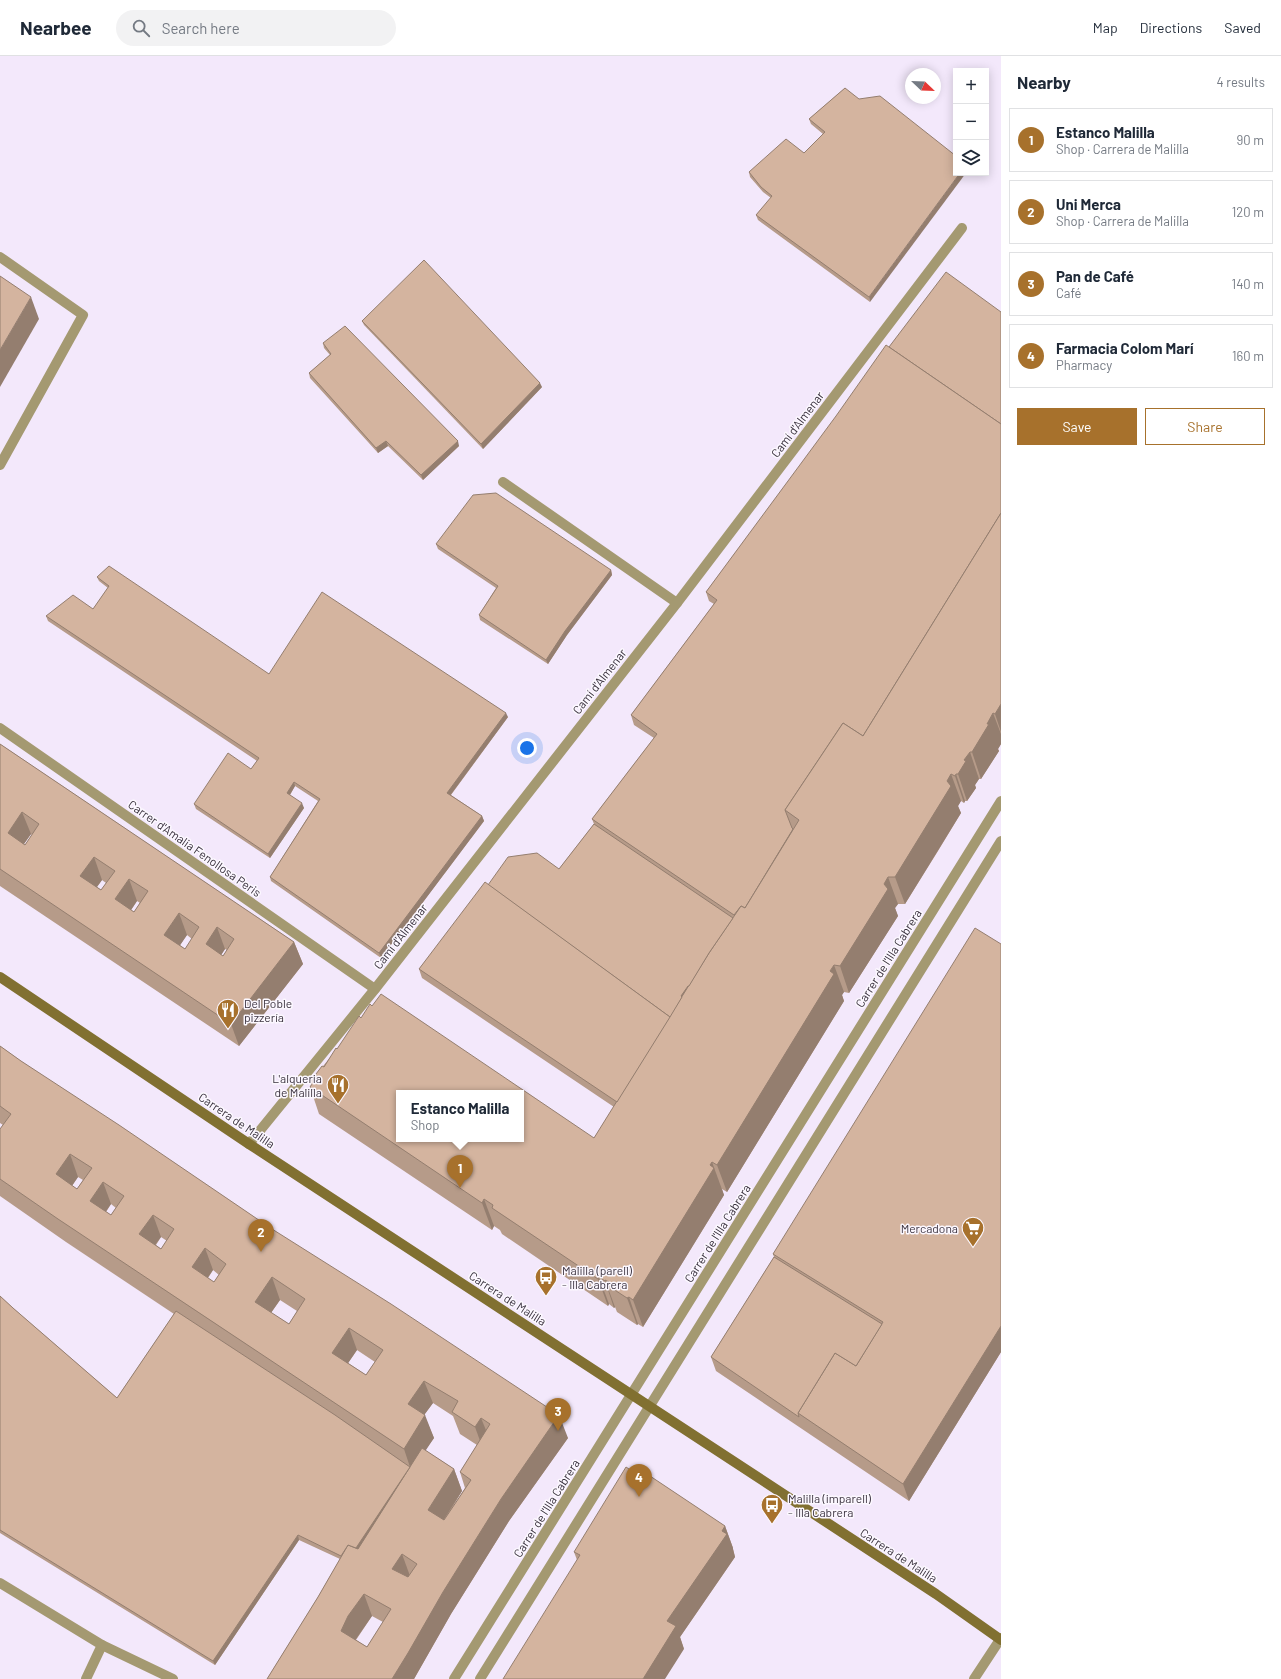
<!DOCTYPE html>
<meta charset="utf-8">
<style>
:root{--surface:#fff;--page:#f2f2f3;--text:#1f2937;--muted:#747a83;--line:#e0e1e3;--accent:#a7712c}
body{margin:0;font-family:Barlow,sans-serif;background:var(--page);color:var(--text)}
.controls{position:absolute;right:12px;top:12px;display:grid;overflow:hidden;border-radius:0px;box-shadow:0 2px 10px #0003}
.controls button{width:36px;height:36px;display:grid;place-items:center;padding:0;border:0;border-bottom:1px solid var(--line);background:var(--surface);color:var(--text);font:20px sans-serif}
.compass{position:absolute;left:905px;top:12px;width:36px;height:36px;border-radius:50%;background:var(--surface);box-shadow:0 2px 10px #0003;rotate:113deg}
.you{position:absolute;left:527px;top:692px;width:14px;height:14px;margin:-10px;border:3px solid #fff;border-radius:50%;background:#1a73e8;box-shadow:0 0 0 6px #1a73e833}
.badge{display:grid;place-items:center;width:26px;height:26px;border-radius:50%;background:var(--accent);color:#fff;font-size:13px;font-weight:700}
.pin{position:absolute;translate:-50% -33px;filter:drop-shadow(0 1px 2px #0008)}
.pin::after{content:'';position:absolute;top:21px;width:14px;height:12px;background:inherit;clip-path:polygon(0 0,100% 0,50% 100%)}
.popup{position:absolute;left:396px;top:1034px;width:128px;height:52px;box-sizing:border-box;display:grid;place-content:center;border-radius:0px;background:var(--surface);filter:drop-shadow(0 1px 3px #0005);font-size:13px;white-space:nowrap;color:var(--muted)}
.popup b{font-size:15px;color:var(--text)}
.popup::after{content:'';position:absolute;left:50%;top:100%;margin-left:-8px;border:8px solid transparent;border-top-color:var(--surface)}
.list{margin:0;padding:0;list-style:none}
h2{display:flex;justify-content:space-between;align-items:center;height:52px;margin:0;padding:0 16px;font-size:17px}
h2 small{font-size:13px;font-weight:400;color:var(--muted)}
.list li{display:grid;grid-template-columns:26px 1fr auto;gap:12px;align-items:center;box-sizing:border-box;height:64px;margin:0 8px 8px;padding:0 8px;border:1px solid var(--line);border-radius:0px}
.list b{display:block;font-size:15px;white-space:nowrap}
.list p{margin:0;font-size:13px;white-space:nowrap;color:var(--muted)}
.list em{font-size:13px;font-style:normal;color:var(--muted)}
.actions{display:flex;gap:8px;padding:12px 16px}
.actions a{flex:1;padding:9px 0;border:1px solid var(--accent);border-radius:0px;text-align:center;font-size:14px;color:var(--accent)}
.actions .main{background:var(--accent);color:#fff}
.icon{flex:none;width:22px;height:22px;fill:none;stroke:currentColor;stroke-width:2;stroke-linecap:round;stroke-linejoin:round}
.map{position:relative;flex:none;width:1001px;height:1623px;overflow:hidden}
header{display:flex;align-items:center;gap:24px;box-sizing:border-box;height:56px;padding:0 20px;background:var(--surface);border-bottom:1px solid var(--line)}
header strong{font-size:19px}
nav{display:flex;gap:22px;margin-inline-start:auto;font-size:14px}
.search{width:280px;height:36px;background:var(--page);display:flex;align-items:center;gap:10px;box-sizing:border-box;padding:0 14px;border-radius:22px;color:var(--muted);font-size:15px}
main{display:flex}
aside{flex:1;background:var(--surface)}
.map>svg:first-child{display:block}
</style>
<header>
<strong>Nearbee</strong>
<div class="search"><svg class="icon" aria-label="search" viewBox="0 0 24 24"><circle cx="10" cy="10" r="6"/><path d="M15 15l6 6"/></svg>Search here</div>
<nav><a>Map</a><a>Directions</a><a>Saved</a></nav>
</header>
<main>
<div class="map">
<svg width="1001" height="1623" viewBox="0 0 1001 1623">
<rect width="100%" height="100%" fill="#f3e8fb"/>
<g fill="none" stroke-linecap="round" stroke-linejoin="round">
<!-- street -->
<g stroke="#a49971" stroke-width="10">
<path d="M 0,201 L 83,259 L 0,409"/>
<path d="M 503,426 L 677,547"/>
<path d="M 0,672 L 375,933"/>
<path d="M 249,1088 L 375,933 L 677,547 L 962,172"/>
<path d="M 0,1527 L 102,1589 L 86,1623"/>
<path d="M 102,1589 L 173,1623"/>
<path d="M 454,1623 L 1001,745"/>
<path d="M 480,1623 L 1001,785"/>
<path d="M 974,1623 L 1001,1582"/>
</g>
<!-- secondary -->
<path stroke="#817031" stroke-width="10" d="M 0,921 L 249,1088 L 936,1538 L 1001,1584"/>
</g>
<!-- wall -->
<g fill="#b69b89" fill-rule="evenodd">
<path d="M 845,32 L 870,246 L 758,164 L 756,159 L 771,142 L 763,136 L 750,121 L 749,116 L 804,97 L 823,78 L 811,68 L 809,63 Z"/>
<path d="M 1001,256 L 1001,688 L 998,693 L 999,695 L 981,723 L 979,723 L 975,729 L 976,732 L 967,745 L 965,745 L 964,747 L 961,745 L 958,750 L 961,757 L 938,795 L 905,848 L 898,848 L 895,852 L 898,860 L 849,937 L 844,936 L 842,939 L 844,945 L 727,1136 L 722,1133 L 724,1139 L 643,1271 L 638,1268 L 637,1269 L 617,1256 L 615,1251 L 614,1252 L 609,1248 L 608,1250 L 502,1178 L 500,1174 L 494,1170 L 492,1174 L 319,1058 L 310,1031 L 311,1029 L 310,1026 L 337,993 L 594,1082 L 614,1051 L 422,922 L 419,913 L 488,829 L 559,813 L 594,768 L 592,763 L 654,682 L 634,669 L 631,659 L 714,548 L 709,545 L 706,536 L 889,291 Z"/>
<path d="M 362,265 L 542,331 L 483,393 L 364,269 Z"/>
<path d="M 323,287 L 459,390 L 423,424 L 388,390 L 378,397 L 310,322 L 309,317 L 330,299 L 324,292 Z"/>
<path d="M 436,488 L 611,514 L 612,519 L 567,579 L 548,608 L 480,564 L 479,559 L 496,532 L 438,493 Z"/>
<path d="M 97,521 L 269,618 L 508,661 L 451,739 L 482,760 L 484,765 L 381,902 L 271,825 L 270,821 L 318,745 L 295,730 L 290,739 L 304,752 L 270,802 L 196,753 L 194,748 L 251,713 L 257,705 L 48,565 L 46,560 L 93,553 L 108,532 L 99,525 Z"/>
<path d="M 0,688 L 294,886 L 303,908 L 239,990 L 0,830 ZM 31,778 L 32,779 L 25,789 L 24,788 ZM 102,824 L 106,827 L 101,834 L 97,831 ZM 137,845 L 140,847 L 134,856 L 131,854 ZM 187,879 L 192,883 L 185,893 L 180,889 ZM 225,893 L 227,894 L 223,900 L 221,899 Z"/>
<path d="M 1001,888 L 1001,1296 L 909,1445 L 716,1315 L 711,1301 L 774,1201 L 773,1198 Z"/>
<path d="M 0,990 L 21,1005 L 568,1382 L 509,1465 L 451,1558 L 414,1623 L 267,1623 L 318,1541 L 340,1503 L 299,1484 L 215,1609 L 0,1477 L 0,1240 L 13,1252 L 117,1342 L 174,1258 L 66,1186 L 0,1140 L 0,1073 L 3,1069 L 0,1067 ZM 78,1121 L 83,1124 L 77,1133 L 72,1130 ZM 111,1148 L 116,1152 L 111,1159 L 106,1156 ZM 161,1181 L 167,1185 L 161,1193 L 156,1189 ZM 213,1214 L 219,1219 L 214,1226 L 208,1222 ZM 280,1244 L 297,1255 L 289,1268 L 271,1257 ZM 357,1294 L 375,1306 L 366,1319 L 348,1307 ZM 433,1347 L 453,1360 L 460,1378 L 477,1389 L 460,1416 L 465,1432 L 452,1452 L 462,1435 L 454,1413 L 425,1394 L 434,1382 L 424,1359 ZM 372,1560 L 383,1566 L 367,1591 L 356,1584 Z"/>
<path d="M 725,1470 L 733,1492 L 733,1493 L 735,1501 L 680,1581 L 684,1593 L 577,1504 L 574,1496 Z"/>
</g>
<!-- shaded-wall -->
<g fill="#947e6f">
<path d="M 960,117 L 966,117 L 870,246 L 869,241 Z"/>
<path d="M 31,241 L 39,263 L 0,331 L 0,294 Z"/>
<path d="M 540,327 L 542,331 L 483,393 L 481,388 Z"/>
<path d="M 386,385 L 388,390 L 378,397 L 376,392 Z"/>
<path d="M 458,385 L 459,390 L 423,424 L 421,419 Z"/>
<path d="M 611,514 L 612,519 L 567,579 L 548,608 L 546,604 L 565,575 Z"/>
<path d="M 1001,648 L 1001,676 L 995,658 Z"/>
<path d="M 506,657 L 508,661 L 449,741 L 447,737 Z"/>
<path d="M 993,657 L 1001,678 L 1001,688 L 998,693 L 999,695 L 981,723 L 972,696 L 987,668 Z"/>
<path d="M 970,696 L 979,723 L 975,729 L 976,732 L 967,745 L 958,718 L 964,704 Z"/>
<path d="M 951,718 L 961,745 L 958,750 L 961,757 L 905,848 L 895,821 Z"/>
<path d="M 956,718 L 965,745 L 964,747 L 955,720 Z"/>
<path d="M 294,726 L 295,730 L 288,742 L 287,737 Z"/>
<path d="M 302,747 L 304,752 L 270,802 L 268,798 Z"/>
<path d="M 22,756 L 31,778 L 16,799 L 8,777 Z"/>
<path d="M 482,760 L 484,765 L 381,902 L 379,897 Z"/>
<path d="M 94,801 L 102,824 L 88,843 L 80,820 Z"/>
<path d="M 888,821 L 898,848 L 895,852 L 898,860 L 849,937 L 840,910 Z"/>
<path d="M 129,823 L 137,845 L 123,866 L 115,843 Z"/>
<path d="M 179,857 L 187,879 L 172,901 L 164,879 Z"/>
<path d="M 217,871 L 225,893 L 214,910 L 206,888 Z"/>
<path d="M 294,886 L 303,908 L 239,990 L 231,968 Z"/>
<path d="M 834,909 L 844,936 L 842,939 L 844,945 L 727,1136 L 717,1109 Z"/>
<path d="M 688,930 L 690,935 L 682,945 L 681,940 Z"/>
<path d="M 70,1098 L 78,1121 L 64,1141 L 56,1118 Z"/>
<path d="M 712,1106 L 724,1139 L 643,1271 L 633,1244 Z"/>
<path d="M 103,1126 L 111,1148 L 98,1167 L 90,1145 Z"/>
<path d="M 484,1143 L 494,1170 L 492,1174 L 482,1147 Z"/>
<path d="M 153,1159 L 161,1181 L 147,1200 L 139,1178 Z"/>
<path d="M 205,1192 L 213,1214 L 200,1233 L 192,1211 Z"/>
<path d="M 272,1221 L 280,1244 L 263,1268 L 255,1246 Z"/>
<path d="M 599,1221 L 609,1248 L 608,1250 L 598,1223 Z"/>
<path d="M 605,1224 L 615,1251 L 614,1252 L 605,1225 Z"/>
<path d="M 629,1241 L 638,1268 L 637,1269 L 627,1242 Z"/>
<path d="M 1001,1270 L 1001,1296 L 909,1445 L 903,1428 Z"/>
<path d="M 349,1272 L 357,1294 L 340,1319 L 332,1297 Z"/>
<path d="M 424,1325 L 433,1347 L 416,1370 L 408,1348 Z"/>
<path d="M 425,1359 L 434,1382 L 350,1508 L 348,1504 L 410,1411 L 404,1393 Z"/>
<path d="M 559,1359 L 568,1382 L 509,1465 L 451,1558 L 414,1623 L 392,1623 L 443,1536 L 501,1443 Z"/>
<path d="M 481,1362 L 490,1384 L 483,1393 L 475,1371 Z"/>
<path d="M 454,1413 L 462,1435 L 436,1476 L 428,1454 Z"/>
<path d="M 725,1470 L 733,1492 L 733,1493 L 735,1501 L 680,1581 L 684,1593 L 665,1623 L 643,1623 L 667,1565 Z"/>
<path d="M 298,1479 L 299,1484 L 215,1609 L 213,1605 Z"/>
<path d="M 402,1498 L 410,1520 L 400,1535 L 392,1513 Z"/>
<path d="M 364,1538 L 372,1560 L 356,1583 L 349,1598 L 341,1575 L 348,1560 Z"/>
</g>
<!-- building -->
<g fill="#d4b49f" stroke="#947e6f" fill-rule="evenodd">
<path d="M 845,32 L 859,43 L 880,40 L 956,100 L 956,117 L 960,117 L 869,241 L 756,159 L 772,140 L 761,131 L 749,116 L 786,83 L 804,97 L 825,76 L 809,63 Z"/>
<path d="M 424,204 L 540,327 L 481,388 L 362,265 Z"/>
<path d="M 946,216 L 1001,256 L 1001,368 L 889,291 Z"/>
<path d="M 0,220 L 31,241 L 0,294 Z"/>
<path d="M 345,270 L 458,385 L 421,419 L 386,385 L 376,392 L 309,317 L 331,298 L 323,287 Z"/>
<path d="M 886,289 L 1001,368 L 1001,457 L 863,680 L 843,667 L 785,754 L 792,772 L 793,773 L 745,852 L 741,850 L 734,859 L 592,763 L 657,678 L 631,659 L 717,544 L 706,536 L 836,360 Z"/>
<path d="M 496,437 L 611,514 L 565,575 L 546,604 L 479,559 L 498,530 L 436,488 L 473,439 Z"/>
<path d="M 1001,457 L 1001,648 L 995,658 L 993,657 L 987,668 L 989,668 L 972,696 L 970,696 L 964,704 L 966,705 L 958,718 L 956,718 L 955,720 L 951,718 L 947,725 L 951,730 L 895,821 L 888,821 L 884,828 L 888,833 L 840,910 L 834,909 L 830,915 L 834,918 L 717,1109 L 712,1106 L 710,1109 L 714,1112 L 633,1244 L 629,1241 L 627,1242 L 607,1229 L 609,1226 L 605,1224 L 605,1225 L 599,1221 L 598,1223 L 492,1152 L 493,1149 L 484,1143 L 482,1147 L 310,1031 L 312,1028 L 310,1026 L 322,1010 L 324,1011 L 336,992 L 337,993 L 359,960 L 361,962 L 370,948 L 372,950 L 381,938 L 594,1082 L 709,897 L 741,850 L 745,852 L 799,764 L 785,754 L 843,667 L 863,680 ZM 399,1037 L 521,1037 L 521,1083 L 399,1083 Z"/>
<path d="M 109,510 L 269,618 L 322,536 L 506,657 L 447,737 L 482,760 L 379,897 L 270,821 L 320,743 L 294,726 L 287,737 L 302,747 L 268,798 L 194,748 L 228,697 L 251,713 L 259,702 L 46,560 L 73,539 L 93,553 L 109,530 L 97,521 Z"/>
<path d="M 0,688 L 294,886 L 231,968 L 0,813 ZM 22,756 L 39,768 L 25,789 L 8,777 ZM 94,801 L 115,815 L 101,834 L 80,820 ZM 129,823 L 148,835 L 134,856 L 115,843 ZM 179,857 L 199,871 L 185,893 L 164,879 ZM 217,871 L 234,883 L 223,900 L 206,888 Z"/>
<path d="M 594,768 L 733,862 L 709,897 L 689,930 L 688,930 L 681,940 L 682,941 L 670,961 L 488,829 L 508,801 L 537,797 L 559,813 Z"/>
<path d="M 485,826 L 670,961 L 617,1046 L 419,913 Z"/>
<path d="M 975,872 L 1001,888 L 1001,1270 L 903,1428 L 798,1357 L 835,1297 L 856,1310 L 883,1266 L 773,1198 Z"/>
<path d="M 0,990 L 21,1005 L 119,1069 L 272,1173 L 391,1248 L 559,1359 L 501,1443 L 443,1536 L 408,1597 L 392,1623 L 267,1623 L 318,1541 L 348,1489 L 358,1493 L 422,1392 L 454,1413 L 428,1454 L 444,1464 L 471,1424 L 460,1416 L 490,1368 L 481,1362 L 475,1371 L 452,1356 L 458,1345 L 424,1325 L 408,1348 L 425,1359 L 404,1393 L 58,1163 L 0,1123 L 0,1073 L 11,1058 L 0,1050 ZM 70,1098 L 92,1112 L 77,1133 L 56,1118 ZM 103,1126 L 124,1140 L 111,1159 L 90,1145 ZM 153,1159 L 174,1173 L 161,1193 L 139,1178 ZM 205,1192 L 226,1208 L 214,1226 L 192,1211 ZM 272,1221 L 305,1243 L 289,1268 L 255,1246 ZM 349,1272 L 383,1294 L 366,1319 L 332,1297 ZM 402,1498 L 417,1508 L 408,1521 L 392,1513 ZM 364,1538 L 391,1553 L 367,1591 L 341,1575 L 348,1560 Z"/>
<path d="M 774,1201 L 882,1268 L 856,1310 L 835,1297 L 798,1357 L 799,1361 L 711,1301 Z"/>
<path d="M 0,1240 L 13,1252 L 117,1342 L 176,1255 L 335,1359 L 410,1411 L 356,1492 L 348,1489 L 341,1500 L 298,1479 L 213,1605 L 0,1474 Z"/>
<path d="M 635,1410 L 725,1470 L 722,1475 L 727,1478 L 667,1565 L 676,1570 L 643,1623 L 503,1623 L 575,1507 L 580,1499 L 574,1496 L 626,1411 L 632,1415 Z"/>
</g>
<!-- icons -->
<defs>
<g id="restaurant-pin" transform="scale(1.15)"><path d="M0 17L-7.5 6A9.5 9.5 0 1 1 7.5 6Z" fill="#a7712c" stroke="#fcf8ff"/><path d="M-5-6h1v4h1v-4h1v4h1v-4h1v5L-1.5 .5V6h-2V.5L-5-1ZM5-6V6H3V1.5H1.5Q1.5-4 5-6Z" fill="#fff"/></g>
<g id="supermarket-pin" transform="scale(1.15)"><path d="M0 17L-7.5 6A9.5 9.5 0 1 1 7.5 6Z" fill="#a7712c" stroke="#fcf8ff"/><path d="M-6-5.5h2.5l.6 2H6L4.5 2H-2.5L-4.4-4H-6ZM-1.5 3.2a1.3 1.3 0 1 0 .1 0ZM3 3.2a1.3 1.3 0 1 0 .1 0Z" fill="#fff"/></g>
<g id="bus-pin" transform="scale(1.15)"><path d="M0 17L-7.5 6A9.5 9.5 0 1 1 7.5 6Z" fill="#a7712c" stroke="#fcf8ff"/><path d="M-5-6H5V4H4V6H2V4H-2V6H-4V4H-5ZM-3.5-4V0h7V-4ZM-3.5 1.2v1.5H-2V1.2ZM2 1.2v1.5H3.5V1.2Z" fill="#fff"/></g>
</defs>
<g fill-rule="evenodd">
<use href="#restaurant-pin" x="228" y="954"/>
<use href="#restaurant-pin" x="338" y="1029"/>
<use href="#supermarket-pin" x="973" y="1172"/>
<use href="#bus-pin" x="546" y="1221"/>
<use href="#bus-pin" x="772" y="1449"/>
</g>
<g text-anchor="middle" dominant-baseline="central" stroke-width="3" stroke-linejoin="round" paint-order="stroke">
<!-- street labels -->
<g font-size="12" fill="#3a323f" stroke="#fcf8ff">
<text transform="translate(797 368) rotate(-53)">Camí d'Almenar</text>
<text transform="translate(599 625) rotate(-52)">Camí d'Almenar</text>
<text transform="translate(195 792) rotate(35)">Carrer d'Amalia Fenollosa Peris</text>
<text transform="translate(400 880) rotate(-52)">Camí d'Almenar</text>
<text transform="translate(888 902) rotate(-58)">Carrer de l'Illa Cabrera</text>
<text transform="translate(237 1064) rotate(34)">Carrera de Malilla</text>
<text transform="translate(717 1177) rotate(-58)">Carrer de l'Illa Cabrera</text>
<text transform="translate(508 1242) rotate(33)">Carrera de Malilla</text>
<text transform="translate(546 1452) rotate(-58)">Carrer de l'Illa Cabrera</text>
<text transform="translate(899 1499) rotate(33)">Carrera de Malilla</text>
</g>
<!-- poi labels -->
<g font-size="12" fill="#3a323f" stroke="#fcf8ff" text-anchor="start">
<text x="244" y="947">Del Poble<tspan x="244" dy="14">pizzería</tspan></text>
<text x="322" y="1022" text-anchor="end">L'alqueria<tspan x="322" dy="14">de Malilla</tspan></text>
<text x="958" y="1172" text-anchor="end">Mercadona</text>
<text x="562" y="1214">Malilla (parell)<tspan x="562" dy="14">- Illa Cabrera</tspan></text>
<text x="788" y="1442">Malilla (imparell)<tspan x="788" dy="14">- Illa Cabrera</tspan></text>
</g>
</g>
</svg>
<div class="controls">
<button>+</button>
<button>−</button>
<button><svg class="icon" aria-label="layers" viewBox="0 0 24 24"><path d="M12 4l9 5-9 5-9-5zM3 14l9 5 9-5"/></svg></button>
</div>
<svg class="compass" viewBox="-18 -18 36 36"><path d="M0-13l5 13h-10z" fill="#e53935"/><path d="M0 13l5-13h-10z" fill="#747a83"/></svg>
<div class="you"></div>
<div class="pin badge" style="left:460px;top:1132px">1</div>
<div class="popup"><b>Estanco Malilla</b>Shop</div>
<div class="pin badge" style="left:261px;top:1196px">2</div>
<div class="pin badge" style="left:558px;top:1375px">3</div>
<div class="pin badge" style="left:639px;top:1441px">4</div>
</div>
<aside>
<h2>Nearby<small>4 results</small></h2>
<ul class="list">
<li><span class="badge">1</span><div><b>Estanco Malilla</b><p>Shop · Carrera de Malilla</p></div><em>90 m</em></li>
<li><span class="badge">2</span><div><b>Uni Merca</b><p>Shop · Carrera de Malilla</p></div><em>120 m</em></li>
<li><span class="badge">3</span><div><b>Pan de Café</b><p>Café</p></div><em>140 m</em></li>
<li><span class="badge">4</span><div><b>Farmacia Colom Marí</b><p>Pharmacy</p></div><em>160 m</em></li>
</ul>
<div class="actions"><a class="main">Save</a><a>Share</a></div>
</aside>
</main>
